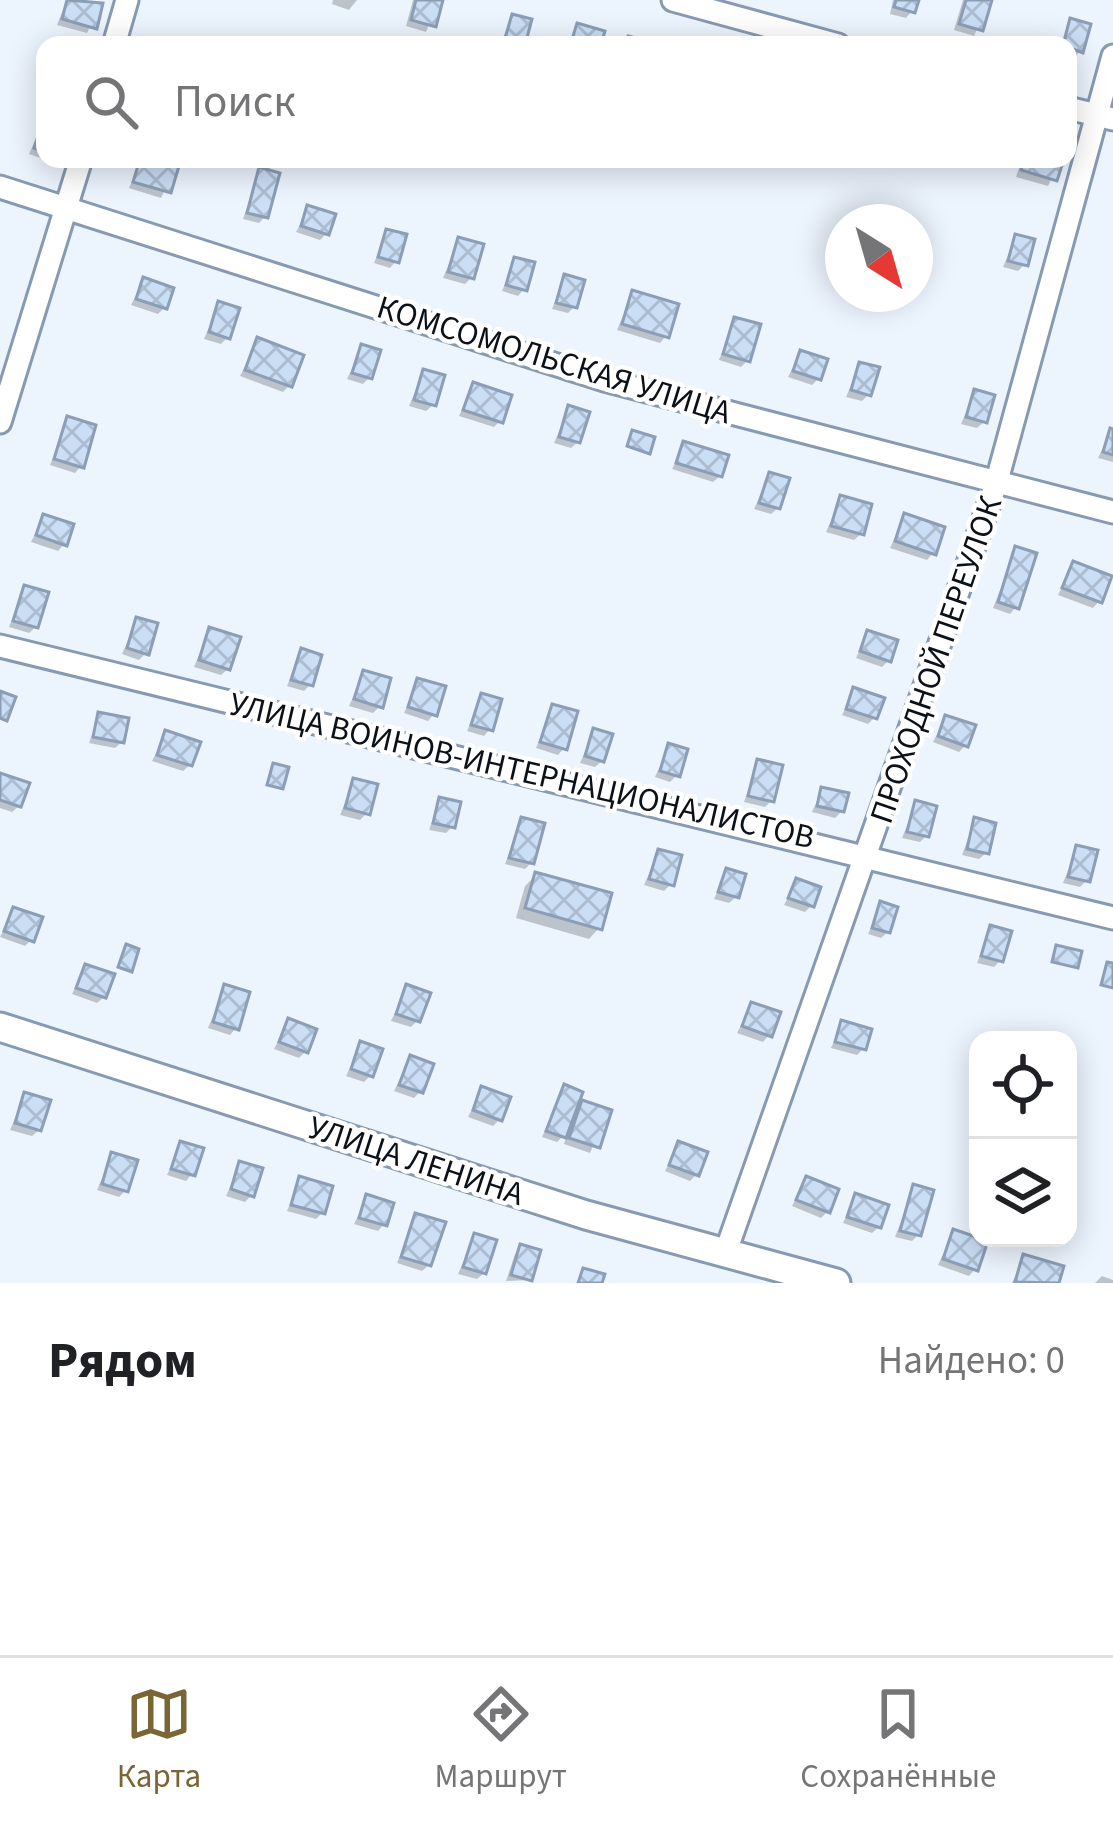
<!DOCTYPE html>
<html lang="ru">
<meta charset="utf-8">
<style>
:root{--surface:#fff;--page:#f2f2f2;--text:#202124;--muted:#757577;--line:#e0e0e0;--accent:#7a6534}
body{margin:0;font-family:"Source Sans 3",sans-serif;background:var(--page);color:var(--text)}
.controls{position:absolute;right:36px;bottom:36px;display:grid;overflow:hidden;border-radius:24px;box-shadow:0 6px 30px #0003}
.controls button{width:108px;height:108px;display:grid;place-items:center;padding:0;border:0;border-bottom:3px solid var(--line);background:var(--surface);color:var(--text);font:60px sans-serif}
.compass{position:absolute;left:825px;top:204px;width:108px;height:108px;border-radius:50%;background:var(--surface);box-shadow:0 6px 30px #0003;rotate:143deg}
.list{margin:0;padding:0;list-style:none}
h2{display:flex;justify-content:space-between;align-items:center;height:156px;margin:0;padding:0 48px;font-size:51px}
h2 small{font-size:39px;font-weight:400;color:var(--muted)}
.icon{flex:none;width:66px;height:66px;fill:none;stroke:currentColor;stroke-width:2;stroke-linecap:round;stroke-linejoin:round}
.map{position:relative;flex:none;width:1113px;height:1283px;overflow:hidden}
.search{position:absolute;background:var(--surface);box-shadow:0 6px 30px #0003;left:36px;right:36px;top:36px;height:132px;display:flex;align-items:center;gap:30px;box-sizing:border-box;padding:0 42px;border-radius:24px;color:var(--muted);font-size:45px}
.sheet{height:372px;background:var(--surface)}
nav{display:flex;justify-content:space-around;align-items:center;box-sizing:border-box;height:168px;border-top:3px solid var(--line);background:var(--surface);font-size:33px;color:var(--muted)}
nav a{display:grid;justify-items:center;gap:6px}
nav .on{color:var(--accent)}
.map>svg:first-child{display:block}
</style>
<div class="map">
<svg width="1113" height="1283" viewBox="0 0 1113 1283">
<defs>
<pattern id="building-cross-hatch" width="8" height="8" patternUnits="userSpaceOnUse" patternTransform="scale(3)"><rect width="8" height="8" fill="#cadef5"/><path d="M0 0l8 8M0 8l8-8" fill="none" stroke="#acbdd1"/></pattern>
</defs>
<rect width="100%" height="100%" fill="#ecf4fe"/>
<!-- shadow -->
<g fill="#0003">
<path d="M 67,0 L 100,6 L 87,33 L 57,25 Z"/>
<path d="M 333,0 L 357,0 L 349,10 L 332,4 Z"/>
<path d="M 413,0 L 440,0 L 426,32 L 406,26 Z"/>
<path d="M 893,0 L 915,0 L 912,11 L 906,18 L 890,14 Z"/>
<path d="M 963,0 L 989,0 L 974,36 L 954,30 Z"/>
<path d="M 512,17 L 529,21 L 522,45 L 500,45 Z"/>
<path d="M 1071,22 L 1080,51 L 1074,58 L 1068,56 L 1068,45 L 1060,45 Z"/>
<path d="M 577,26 L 601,33 L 598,45 L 567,45 Z"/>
<path d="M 45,118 L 45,159 L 50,161 L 29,154 Z"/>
<path d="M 141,159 L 175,168 L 161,198 L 129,188 Z"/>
<path d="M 1022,159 L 1061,159 L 1048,186 L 1016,177 Z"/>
<path d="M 260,170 L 265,217 L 259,223 L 243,219 Z"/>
<path d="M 308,209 L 327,233 L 320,240 L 296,232 Z"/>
<path d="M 387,232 L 396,261 L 390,268 L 374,263 Z"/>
<path d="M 1016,237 L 1025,264 L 1018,271 L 1003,267 Z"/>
<path d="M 459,240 L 471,278 L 465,284 L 443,278 Z"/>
<path d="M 515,260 L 524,289 L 518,296 L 502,291 Z"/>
<path d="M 565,277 L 574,307 L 568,313 L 552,309 Z"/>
<path d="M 144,281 L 164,308 L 158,314 L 131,305 Z"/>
<path d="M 633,293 L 666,336 L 660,343 L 617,330 Z"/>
<path d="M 219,304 L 228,337 L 221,344 L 204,339 Z"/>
<path d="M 735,320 L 748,360 L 741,367 L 719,360 Z"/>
<path d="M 258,341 L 289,386 L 283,392 L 240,376 Z"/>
<path d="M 362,348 L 369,378 L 363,384 L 347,379 Z"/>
<path d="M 800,354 L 819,378 L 812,385 L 788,377 Z"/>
<path d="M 860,365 L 869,394 L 862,401 L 846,397 Z"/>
<path d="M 424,372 L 433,405 L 426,411 L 409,406 Z"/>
<path d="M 473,386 L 500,421 L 494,427 L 459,416 Z"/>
<path d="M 975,392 L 984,422 L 977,428 L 961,424 Z"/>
<path d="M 569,409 L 578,442 L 571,448 L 554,443 Z"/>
<path d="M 68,420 L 81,466 L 75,473 L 50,465 Z"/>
<path d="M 1111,431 L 1113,432 L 1113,462 L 1098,458 Z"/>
<path d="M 684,445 L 720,476 L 713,482 L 672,469 Z"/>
<path d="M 770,475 L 778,508 L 771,514 L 754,509 Z"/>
<path d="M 841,498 L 861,534 L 854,540 L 826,532 Z"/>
<path d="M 44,517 L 64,544 L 58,551 L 31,542 Z"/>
<path d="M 905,517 L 933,553 L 927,560 L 890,548 Z"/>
<path d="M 1016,550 L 1016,607 L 1010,614 L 993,608 Z"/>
<path d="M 1073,565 L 1099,601 L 1093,608 L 1058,595 Z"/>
<path d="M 25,588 L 36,627 L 29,633 L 9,627 Z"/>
<path d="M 137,620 L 146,653 L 139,660 L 122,654 Z"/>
<path d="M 209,631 L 228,669 L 221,675 L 194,667 Z"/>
<path d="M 868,633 L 889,660 L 882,667 L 856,658 Z"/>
<path d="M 301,652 L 310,685 L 304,691 L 287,686 Z"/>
<path d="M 364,673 L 380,706 L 373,713 L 349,706 Z"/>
<path d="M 418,681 L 434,714 L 428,721 L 404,713 Z"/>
<path d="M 854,691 L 875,717 L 868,724 L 842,715 Z"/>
<path d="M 482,697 L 490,729 L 484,736 L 467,731 Z"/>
<path d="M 553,707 L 564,748 L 558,755 L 536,748 Z"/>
<path d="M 99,715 L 122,742 L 115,748 L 89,743 Z"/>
<path d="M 946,718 L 966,745 L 959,752 L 933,742 Z"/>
<path d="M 594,731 L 602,761 L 595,767 L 580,763 Z"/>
<path d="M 166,734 L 190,765 L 183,771 L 152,761 Z"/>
<path d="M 669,746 L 677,775 L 670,782 L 655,777 Z"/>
<path d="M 758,762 L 772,800 L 765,807 L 744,802 Z"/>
<path d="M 0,776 L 19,806 L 12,812 L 0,808 Z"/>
<path d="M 354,781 L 367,813 L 360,820 L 340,815 Z"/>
<path d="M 822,790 L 842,811 L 835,818 L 812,812 Z"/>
<path d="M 440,800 L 452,827 L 446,833 L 429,830 Z"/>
<path d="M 916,803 L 926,836 L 920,842 L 902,838 Z"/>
<path d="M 522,820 L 531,863 L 525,869 L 505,864 Z"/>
<path d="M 975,820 L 986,853 L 979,859 L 962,855 Z"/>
<path d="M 1077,848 L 1087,880 L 1080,887 L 1063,883 Z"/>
<path d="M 659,852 L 671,884 L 664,891 L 644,885 Z"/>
<path d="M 727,871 L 736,897 L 729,903 L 714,899 Z"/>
<path d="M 536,875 L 599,928 L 589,939 L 516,918 L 525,886 Z"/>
<path d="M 797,881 L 811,906 L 805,912 L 784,905 Z"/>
<path d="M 881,905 L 888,932 L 881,938 L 868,934 Z"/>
<path d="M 14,910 L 31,940 L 25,946 L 0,937 Z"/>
<path d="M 991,929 L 1000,961 L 994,967 L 977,963 Z"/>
<path d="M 86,967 L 104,997 L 97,1003 L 72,994 Z"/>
<path d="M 407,987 L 417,1021 L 411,1027 L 391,1021 Z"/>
<path d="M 225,988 L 236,1028 L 230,1035 L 208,1028 Z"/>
<path d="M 752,1005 L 769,1035 L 763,1042 L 737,1033 Z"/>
<path d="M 288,1022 L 306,1051 L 299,1058 L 274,1049 Z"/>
<path d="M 842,1024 L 863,1049 L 857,1055 L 831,1048 Z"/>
<path d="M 361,1045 L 371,1075 L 364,1082 L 346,1076 Z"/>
<path d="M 410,1059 L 420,1092 L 414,1098 L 394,1091 Z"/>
<path d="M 565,1088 L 576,1102 L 608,1112 L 590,1153 L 564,1144 L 568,1131 L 557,1142 L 542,1137 Z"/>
<path d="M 482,1089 L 500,1119 L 493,1126 L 468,1117 Z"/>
<path d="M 25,1096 L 39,1130 L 32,1136 L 10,1130 Z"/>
<path d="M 181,1144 L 192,1174 L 186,1181 L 167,1175 Z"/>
<path d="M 679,1144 L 697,1174 L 690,1181 L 665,1171 Z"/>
<path d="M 112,1156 L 126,1190 L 119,1197 L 97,1190 Z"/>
<path d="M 240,1165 L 252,1195 L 245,1202 L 226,1196 Z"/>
<path d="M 300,1180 L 322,1213 L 316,1219 L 287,1211 Z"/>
<path d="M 806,1180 L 828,1211 L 821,1218 L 792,1206 Z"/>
<path d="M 914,1187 L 918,1235 L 912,1241 L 895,1237 Z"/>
<path d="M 856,1197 L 879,1227 L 872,1233 L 843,1223 Z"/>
<path d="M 367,1198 L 384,1224 L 378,1231 L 354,1224 Z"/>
<path d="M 416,1216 L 429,1265 L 422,1271 L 397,1263 Z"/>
<path d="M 954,1232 L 975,1269 L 969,1276 L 938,1265 Z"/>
<path d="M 475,1236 L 484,1273 L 477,1279 L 458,1274 Z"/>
<path d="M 521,1247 L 529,1280 L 506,1281 L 515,1254 Z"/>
<path d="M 1024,1257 L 1060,1268 L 1056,1283 L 1012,1283 Z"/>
<path d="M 1102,1276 L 1113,1280 L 1113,1283 L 1095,1283 Z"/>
</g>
<!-- building -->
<g fill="url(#building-cross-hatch)" stroke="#8b9eb5" stroke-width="3">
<path d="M 67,0 L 103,3 L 97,29 L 62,19 Z"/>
<path d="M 416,0 L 443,0 L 436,27 L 411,20 Z"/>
<path d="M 896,0 L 919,0 L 915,13 L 894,7 Z"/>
<path d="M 966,0 L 992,0 L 983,31 L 959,24 Z"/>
<path d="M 512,14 L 532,19 L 525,45 L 504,42 Z"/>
<path d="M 1070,18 L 1091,24 L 1083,53 L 1063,45 Z"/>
<path d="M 577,23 L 605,31 L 601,45 L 571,43 Z"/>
<path d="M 628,36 L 648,41 L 647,45 L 625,45 Z"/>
<path d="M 45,116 L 45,152 L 34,148 Z"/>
<path d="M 140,159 L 179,166 L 171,193 L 133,182 Z"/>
<path d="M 1024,159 L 1064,159 L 1057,181 L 1021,170 Z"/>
<path d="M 259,167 L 280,173 L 268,218 L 247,213 Z"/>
<path d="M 307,205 L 336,214 L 329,235 L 301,226 Z"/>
<path d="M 386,229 L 407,234 L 399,263 L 378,257 Z"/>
<path d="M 1015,234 L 1035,239 L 1028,266 L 1008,261 Z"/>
<path d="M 458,237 L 484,244 L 474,279 L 448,272 Z"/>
<path d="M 514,257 L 535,262 L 527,291 L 506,285 Z"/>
<path d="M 564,274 L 585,280 L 577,308 L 556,303 Z"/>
<path d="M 143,277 L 174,288 L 167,309 L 136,299 Z"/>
<path d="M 632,290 L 679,304 L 669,338 L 622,324 Z"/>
<path d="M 218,301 L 240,308 L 230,339 L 209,332 Z"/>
<path d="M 734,317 L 761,324 L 750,362 L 723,354 Z"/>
<path d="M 257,337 L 304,355 L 292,387 L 245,370 Z"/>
<path d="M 361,344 L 381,350 L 372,379 L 352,373 Z"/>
<path d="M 800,350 L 828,359 L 821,380 L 793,371 Z"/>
<path d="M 859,362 L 880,367 L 871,396 L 851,390 Z"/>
<path d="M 423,369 L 445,375 L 436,406 L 414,400 Z"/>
<path d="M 473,382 L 512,395 L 503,423 L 463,410 Z"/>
<path d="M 974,389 L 995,395 L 987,423 L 966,417 Z"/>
<path d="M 568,405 L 590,412 L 580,443 L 559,437 Z"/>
<path d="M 67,416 L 96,425 L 84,468 L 54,459 Z"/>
<path d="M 1110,428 L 1113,429 L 1113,455 L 1103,452 Z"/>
<path d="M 632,430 L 655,437 L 650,454 L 627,446 Z"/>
<path d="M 683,441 L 729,455 L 722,477 L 676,463 Z"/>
<path d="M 769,472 L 790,478 L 780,509 L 759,503 Z"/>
<path d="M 840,495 L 872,504 L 864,535 L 831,526 Z"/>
<path d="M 904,513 L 945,527 L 936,555 L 895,541 Z"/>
<path d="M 43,514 L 74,524 L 67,546 L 36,535 Z"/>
<path d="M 1015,546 L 1037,553 L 1019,609 L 998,602 Z"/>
<path d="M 1073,561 L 1112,576 L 1102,603 L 1062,588 Z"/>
<path d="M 24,585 L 49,592 L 38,628 L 13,621 Z"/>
<path d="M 136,617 L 158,623 L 149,655 L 127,648 Z"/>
<path d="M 209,627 L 241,637 L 230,670 L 199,660 Z"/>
<path d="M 867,630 L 898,640 L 891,662 L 860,651 Z"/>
<path d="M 301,648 L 322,655 L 313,686 L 291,680 Z"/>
<path d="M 363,670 L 391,678 L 383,708 L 354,699 Z"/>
<path d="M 417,678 L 446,686 L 437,716 L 408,707 Z"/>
<path d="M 853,687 L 885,698 L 877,719 L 846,709 Z"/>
<path d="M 0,691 L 16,697 L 7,721 L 0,718 Z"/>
<path d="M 481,693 L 502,699 L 493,731 L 471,725 Z"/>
<path d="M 552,704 L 578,711 L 567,750 L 540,742 Z"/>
<path d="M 98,712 L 129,718 L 124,743 L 93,737 Z"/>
<path d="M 945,715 L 976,725 L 968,747 L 938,736 Z"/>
<path d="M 593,728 L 613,734 L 604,762 L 585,756 Z"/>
<path d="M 165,730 L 201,742 L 192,766 L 157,755 Z"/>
<path d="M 668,743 L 688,749 L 680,777 L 660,771 Z"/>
<path d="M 757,759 L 783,765 L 774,802 L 748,796 Z"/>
<path d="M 273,763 L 289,767 L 283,789 L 267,785 Z"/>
<path d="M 0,773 L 30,783 L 21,807 L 0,800 Z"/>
<path d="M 353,778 L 378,784 L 370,815 L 345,808 Z"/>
<path d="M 821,787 L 849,793 L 844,812 L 817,806 Z"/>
<path d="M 439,797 L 461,802 L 455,828 L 433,823 Z"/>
<path d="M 915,800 L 937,806 L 929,837 L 907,832 Z"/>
<path d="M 521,817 L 545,823 L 534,864 L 509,858 Z"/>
<path d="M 974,817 L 996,823 L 989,854 L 967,849 Z"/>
<path d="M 1076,845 L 1098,850 L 1090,882 L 1068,877 Z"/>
<path d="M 658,849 L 682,855 L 674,886 L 649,879 Z"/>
<path d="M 726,868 L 746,874 L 739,898 L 718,892 Z"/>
<path d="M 535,872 L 612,893 L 602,930 L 525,908 Z"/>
<path d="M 796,878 L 821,887 L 814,907 L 788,898 Z"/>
<path d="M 880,901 L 898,907 L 890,933 L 872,928 Z"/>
<path d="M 13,907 L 43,917 L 34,942 L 4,931 Z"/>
<path d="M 990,925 L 1012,931 L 1003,962 L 981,956 Z"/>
<path d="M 126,944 L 139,949 L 132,972 L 118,967 Z"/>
<path d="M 1056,945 L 1082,951 L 1078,968 L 1052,962 Z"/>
<path d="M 1107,962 L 1113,963 L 1113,988 L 1101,985 Z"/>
<path d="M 85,964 L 115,974 L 106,998 L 76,988 Z"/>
<path d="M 224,984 L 250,992 L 239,1030 L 213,1022 Z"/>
<path d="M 406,984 L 431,993 L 420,1022 L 396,1014 Z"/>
<path d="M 751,1002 L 781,1012 L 772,1037 L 742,1026 Z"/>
<path d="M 288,1018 L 317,1029 L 308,1053 L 279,1042 Z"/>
<path d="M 841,1020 L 872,1029 L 866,1050 L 835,1042 Z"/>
<path d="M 360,1041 L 383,1049 L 373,1077 L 351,1069 Z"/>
<path d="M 410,1055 L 434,1064 L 423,1093 L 399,1085 Z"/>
<path d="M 564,1084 L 583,1092 L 566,1138 L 546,1131 Z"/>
<path d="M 481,1086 L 511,1097 L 502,1121 L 473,1110 Z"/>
<path d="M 24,1092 L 51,1100 L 41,1131 L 15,1123 Z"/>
<path d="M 582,1100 L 612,1110 L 600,1148 L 569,1138 Z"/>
<path d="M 180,1141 L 204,1148 L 195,1176 L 171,1169 Z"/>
<path d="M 678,1141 L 708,1152 L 699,1176 L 669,1165 Z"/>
<path d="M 111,1152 L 138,1160 L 128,1192 L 102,1184 Z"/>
<path d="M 239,1161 L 263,1168 L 254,1197 L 231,1189 Z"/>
<path d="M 299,1176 L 333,1186 L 325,1214 L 291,1205 Z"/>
<path d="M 806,1176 L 839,1189 L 830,1213 L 796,1200 Z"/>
<path d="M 913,1184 L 934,1190 L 921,1236 L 900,1231 Z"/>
<path d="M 855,1193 L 889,1205 L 881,1228 L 847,1217 Z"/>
<path d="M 366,1194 L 394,1203 L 387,1226 L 359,1218 Z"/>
<path d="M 415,1213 L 446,1222 L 431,1266 L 401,1257 Z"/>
<path d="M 953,1229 L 988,1241 L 978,1271 L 943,1259 Z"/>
<path d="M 474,1233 L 497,1240 L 486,1274 L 463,1267 Z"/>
<path d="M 520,1244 L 541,1250 L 532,1281 L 511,1275 Z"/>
<path d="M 1023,1254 L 1064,1266 L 1059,1283 L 1015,1282 Z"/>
<path d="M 583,1268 L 605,1274 L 602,1283 L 578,1283 Z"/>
</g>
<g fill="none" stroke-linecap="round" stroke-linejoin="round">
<!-- minor casing -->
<g stroke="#879ab1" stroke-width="27">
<g id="minor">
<path d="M 673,0 L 838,45"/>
<path d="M 114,45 L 127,0"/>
<path d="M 1068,108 L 1113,119"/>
<path d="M 0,187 L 604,380 L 1113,512"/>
<path d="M 0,422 L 81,159"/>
<path d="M 0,646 L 1113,918"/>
<path d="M 725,1254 L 996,484 L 1113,56"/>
</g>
</g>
<!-- secondary casing -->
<g stroke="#879ab1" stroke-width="33">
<path id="secondary" d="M 0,1027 L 586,1215 L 836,1283"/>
</g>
<!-- minor -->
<use href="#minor" stroke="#fff" stroke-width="21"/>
<!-- secondary -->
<use href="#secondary" stroke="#fff" stroke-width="27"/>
</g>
<g text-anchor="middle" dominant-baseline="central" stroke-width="9" stroke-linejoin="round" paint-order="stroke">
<!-- street labels -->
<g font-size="33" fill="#0a1119" stroke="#fff">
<text transform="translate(554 360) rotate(17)">КОМСОМОЛЬСКАЯ УЛИЦА</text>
<text transform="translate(936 660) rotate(-71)">ПРОХОДНОЙ ПЕРЕУЛОК</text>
<text transform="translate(522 771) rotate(13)">УЛИЦА ВОИНОВ-ИНТЕРНАЦИОНАЛИСТОВ</text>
<text transform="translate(416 1161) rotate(18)">УЛИЦА ЛЕНИНА</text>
</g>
</g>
</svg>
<div class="controls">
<button><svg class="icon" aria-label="locate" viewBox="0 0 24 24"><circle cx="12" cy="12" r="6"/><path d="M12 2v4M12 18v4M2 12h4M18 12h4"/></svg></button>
<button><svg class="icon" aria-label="layers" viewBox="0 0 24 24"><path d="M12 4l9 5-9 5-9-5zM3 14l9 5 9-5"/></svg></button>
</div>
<svg class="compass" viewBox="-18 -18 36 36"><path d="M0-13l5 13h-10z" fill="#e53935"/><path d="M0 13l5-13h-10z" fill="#757577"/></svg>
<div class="search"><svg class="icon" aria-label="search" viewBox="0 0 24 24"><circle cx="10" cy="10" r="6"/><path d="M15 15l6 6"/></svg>Поиск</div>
</div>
<section class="sheet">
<h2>Рядом<small>Найдено: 0</small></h2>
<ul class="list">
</ul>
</section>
<nav>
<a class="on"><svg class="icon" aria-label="map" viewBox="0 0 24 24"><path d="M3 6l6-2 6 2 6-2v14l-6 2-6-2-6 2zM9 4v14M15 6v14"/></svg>Карта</a>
<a><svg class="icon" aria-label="directions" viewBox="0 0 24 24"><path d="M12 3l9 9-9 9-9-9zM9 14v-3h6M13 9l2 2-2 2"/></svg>Маршрут</a>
<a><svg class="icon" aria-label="saved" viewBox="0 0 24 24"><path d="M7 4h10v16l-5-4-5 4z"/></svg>Сохранённые</a>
</nav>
